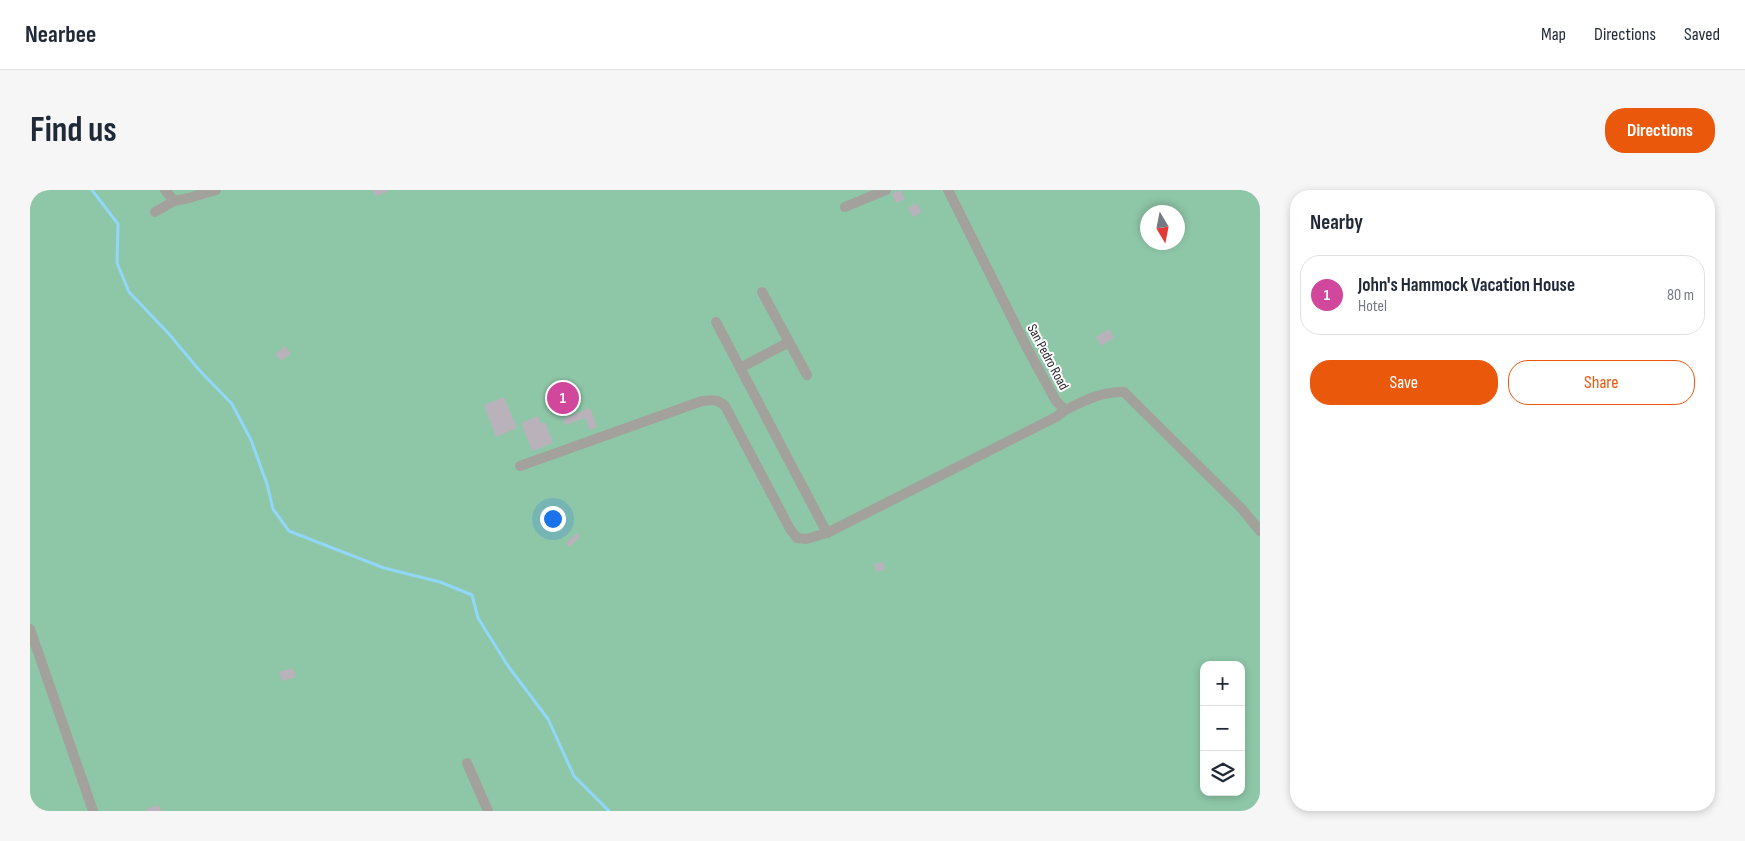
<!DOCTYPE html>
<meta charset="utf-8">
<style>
:root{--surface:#fff;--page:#f6f6f7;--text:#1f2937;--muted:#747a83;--line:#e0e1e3;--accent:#ea580c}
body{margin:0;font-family:"Sofia Sans Condensed",sans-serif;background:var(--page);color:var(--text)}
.controls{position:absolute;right:15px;bottom:15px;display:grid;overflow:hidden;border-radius:10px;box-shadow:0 2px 8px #0003}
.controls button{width:45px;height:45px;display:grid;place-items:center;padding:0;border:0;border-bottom:1px solid var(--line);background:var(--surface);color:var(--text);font:25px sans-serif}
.compass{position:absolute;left:1110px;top:15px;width:45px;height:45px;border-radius:50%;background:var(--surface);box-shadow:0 2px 8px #0003;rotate:170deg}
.you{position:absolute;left:522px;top:328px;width:18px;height:18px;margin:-12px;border:4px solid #fff;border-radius:50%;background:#1a73e8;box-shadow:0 0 0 8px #1a73e833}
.badge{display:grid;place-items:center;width:32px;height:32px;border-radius:50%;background:var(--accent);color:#fff;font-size:16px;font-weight:700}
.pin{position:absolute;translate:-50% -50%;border:2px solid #fff;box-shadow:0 1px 5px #0006}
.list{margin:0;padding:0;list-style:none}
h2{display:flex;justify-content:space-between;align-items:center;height:65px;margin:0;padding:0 20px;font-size:21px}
h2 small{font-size:16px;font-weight:400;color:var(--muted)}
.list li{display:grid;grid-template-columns:32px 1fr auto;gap:15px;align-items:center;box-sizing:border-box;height:80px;margin:0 10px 10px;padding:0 10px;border:1px solid var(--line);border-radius:20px}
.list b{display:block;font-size:19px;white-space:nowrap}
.list p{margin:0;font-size:16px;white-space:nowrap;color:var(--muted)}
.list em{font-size:16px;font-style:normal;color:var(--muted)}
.actions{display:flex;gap:10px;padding:15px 20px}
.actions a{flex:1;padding:11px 0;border:1px solid var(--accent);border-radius:20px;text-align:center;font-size:18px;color:var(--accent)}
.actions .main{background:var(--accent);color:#fff}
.icon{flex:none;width:28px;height:28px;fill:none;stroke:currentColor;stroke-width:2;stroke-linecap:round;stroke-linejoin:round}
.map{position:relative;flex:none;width:1230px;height:621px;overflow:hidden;border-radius:20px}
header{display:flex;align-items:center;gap:30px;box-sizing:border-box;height:70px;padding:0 25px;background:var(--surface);border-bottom:1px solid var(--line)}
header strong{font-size:24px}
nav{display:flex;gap:28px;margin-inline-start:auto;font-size:18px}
.intro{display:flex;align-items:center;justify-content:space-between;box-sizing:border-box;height:120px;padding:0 30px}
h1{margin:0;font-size:35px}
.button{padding:12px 22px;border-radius:20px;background:var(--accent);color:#fff;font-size:18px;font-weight:700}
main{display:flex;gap:30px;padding:0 30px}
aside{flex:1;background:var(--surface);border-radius:20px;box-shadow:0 2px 8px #0003}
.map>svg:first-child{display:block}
</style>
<header>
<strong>Nearbee</strong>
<nav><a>Map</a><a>Directions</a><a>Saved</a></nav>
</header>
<div class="intro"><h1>Find us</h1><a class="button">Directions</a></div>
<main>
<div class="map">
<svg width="1230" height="621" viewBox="0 0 1230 621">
<rect width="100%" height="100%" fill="#ede5ef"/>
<!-- green -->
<path fill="#8ec6a8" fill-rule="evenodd" d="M 0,0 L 1230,0 L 1230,621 L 0,621 ZM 1118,22 L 1148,22 L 1148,52 L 1118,52 ZM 1174,475 L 1211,475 L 1211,602 L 1174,602 Z"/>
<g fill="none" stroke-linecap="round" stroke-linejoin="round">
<!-- stream -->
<path stroke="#90d7fa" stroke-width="3" d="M 62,0 L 88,34 L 87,73 L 99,102 L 139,144 L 170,181 L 202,214 L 221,250 L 237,294 L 243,319 L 259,341 L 354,378 L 410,392 L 442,405 L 448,428 L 478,476 L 518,529 L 544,586 L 579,621"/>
</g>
<!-- building -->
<g fill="#bab2bb">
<path d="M 343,0 L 357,0 L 358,2 L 345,6 Z"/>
<path d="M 870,0 L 875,9 L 866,13 L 861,4 Z"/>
<path d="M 887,13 L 891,22 L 883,27 L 878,18 Z"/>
<path d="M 1079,139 L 1084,148 L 1071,156 L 1066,147 Z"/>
<path d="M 255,156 L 261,163 L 251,171 L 245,164 Z"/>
<path d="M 538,189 L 546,210 L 531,217 L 522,196 Z"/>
<path d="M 474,207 L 487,238 L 466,247 L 454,215 Z"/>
<path d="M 560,218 L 567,237 L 560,240 L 555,228 L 535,235 L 533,229 Z"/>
<path d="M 508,226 L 511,234 L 515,232 L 523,253 L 502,261 L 491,233 Z"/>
<path d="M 547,343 L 550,347 L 539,357 L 536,353 Z"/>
<path d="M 853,372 L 855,380 L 846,382 L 844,374 Z"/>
<path d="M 263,478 L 266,487 L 252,491 L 249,482 Z"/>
<path d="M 128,615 L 132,621 L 117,621 L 116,619 Z"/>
</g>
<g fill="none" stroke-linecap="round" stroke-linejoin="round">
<!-- minor -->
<g stroke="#a3a19c" stroke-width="10">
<path d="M 135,0 L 144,11"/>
<path d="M 918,0 L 997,158 L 1026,211 L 1035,220 C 1054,211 1072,201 1094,202 L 1212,319 L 1230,341"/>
<path d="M 815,17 L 856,0"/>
<path d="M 125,22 L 144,11 L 159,8 L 186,0"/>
<path d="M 732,102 L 777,185"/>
<path d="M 686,132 L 797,343"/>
<path d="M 710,178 L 759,152"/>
<path d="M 490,276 L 672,211 C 682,210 688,209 695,216 L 760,339 L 767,348 L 776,349 L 797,343 L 1026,227 L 1035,220"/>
<path d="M 0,439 L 63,621"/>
<path d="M 437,573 L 458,621"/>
</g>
</g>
<g text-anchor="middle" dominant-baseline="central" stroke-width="4" stroke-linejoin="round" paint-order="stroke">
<!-- street labels -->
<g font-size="14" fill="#211e22" stroke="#fff">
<text transform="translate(1018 167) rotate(62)">San Pedro Road</text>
</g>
</g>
</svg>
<div class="controls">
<button>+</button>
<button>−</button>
<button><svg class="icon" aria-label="layers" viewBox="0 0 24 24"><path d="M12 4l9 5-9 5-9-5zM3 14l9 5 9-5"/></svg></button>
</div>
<svg class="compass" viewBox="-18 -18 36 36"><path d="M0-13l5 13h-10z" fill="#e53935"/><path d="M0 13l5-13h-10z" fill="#747a83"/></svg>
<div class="you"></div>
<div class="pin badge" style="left:533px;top:208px;background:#d1479c">1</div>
</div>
<aside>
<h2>Nearby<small></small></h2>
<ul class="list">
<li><span class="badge" style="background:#d1479c">1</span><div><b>John's Hammock Vacation House</b><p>Hotel</p></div><em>80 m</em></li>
</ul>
<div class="actions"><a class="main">Save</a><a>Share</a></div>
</aside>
</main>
